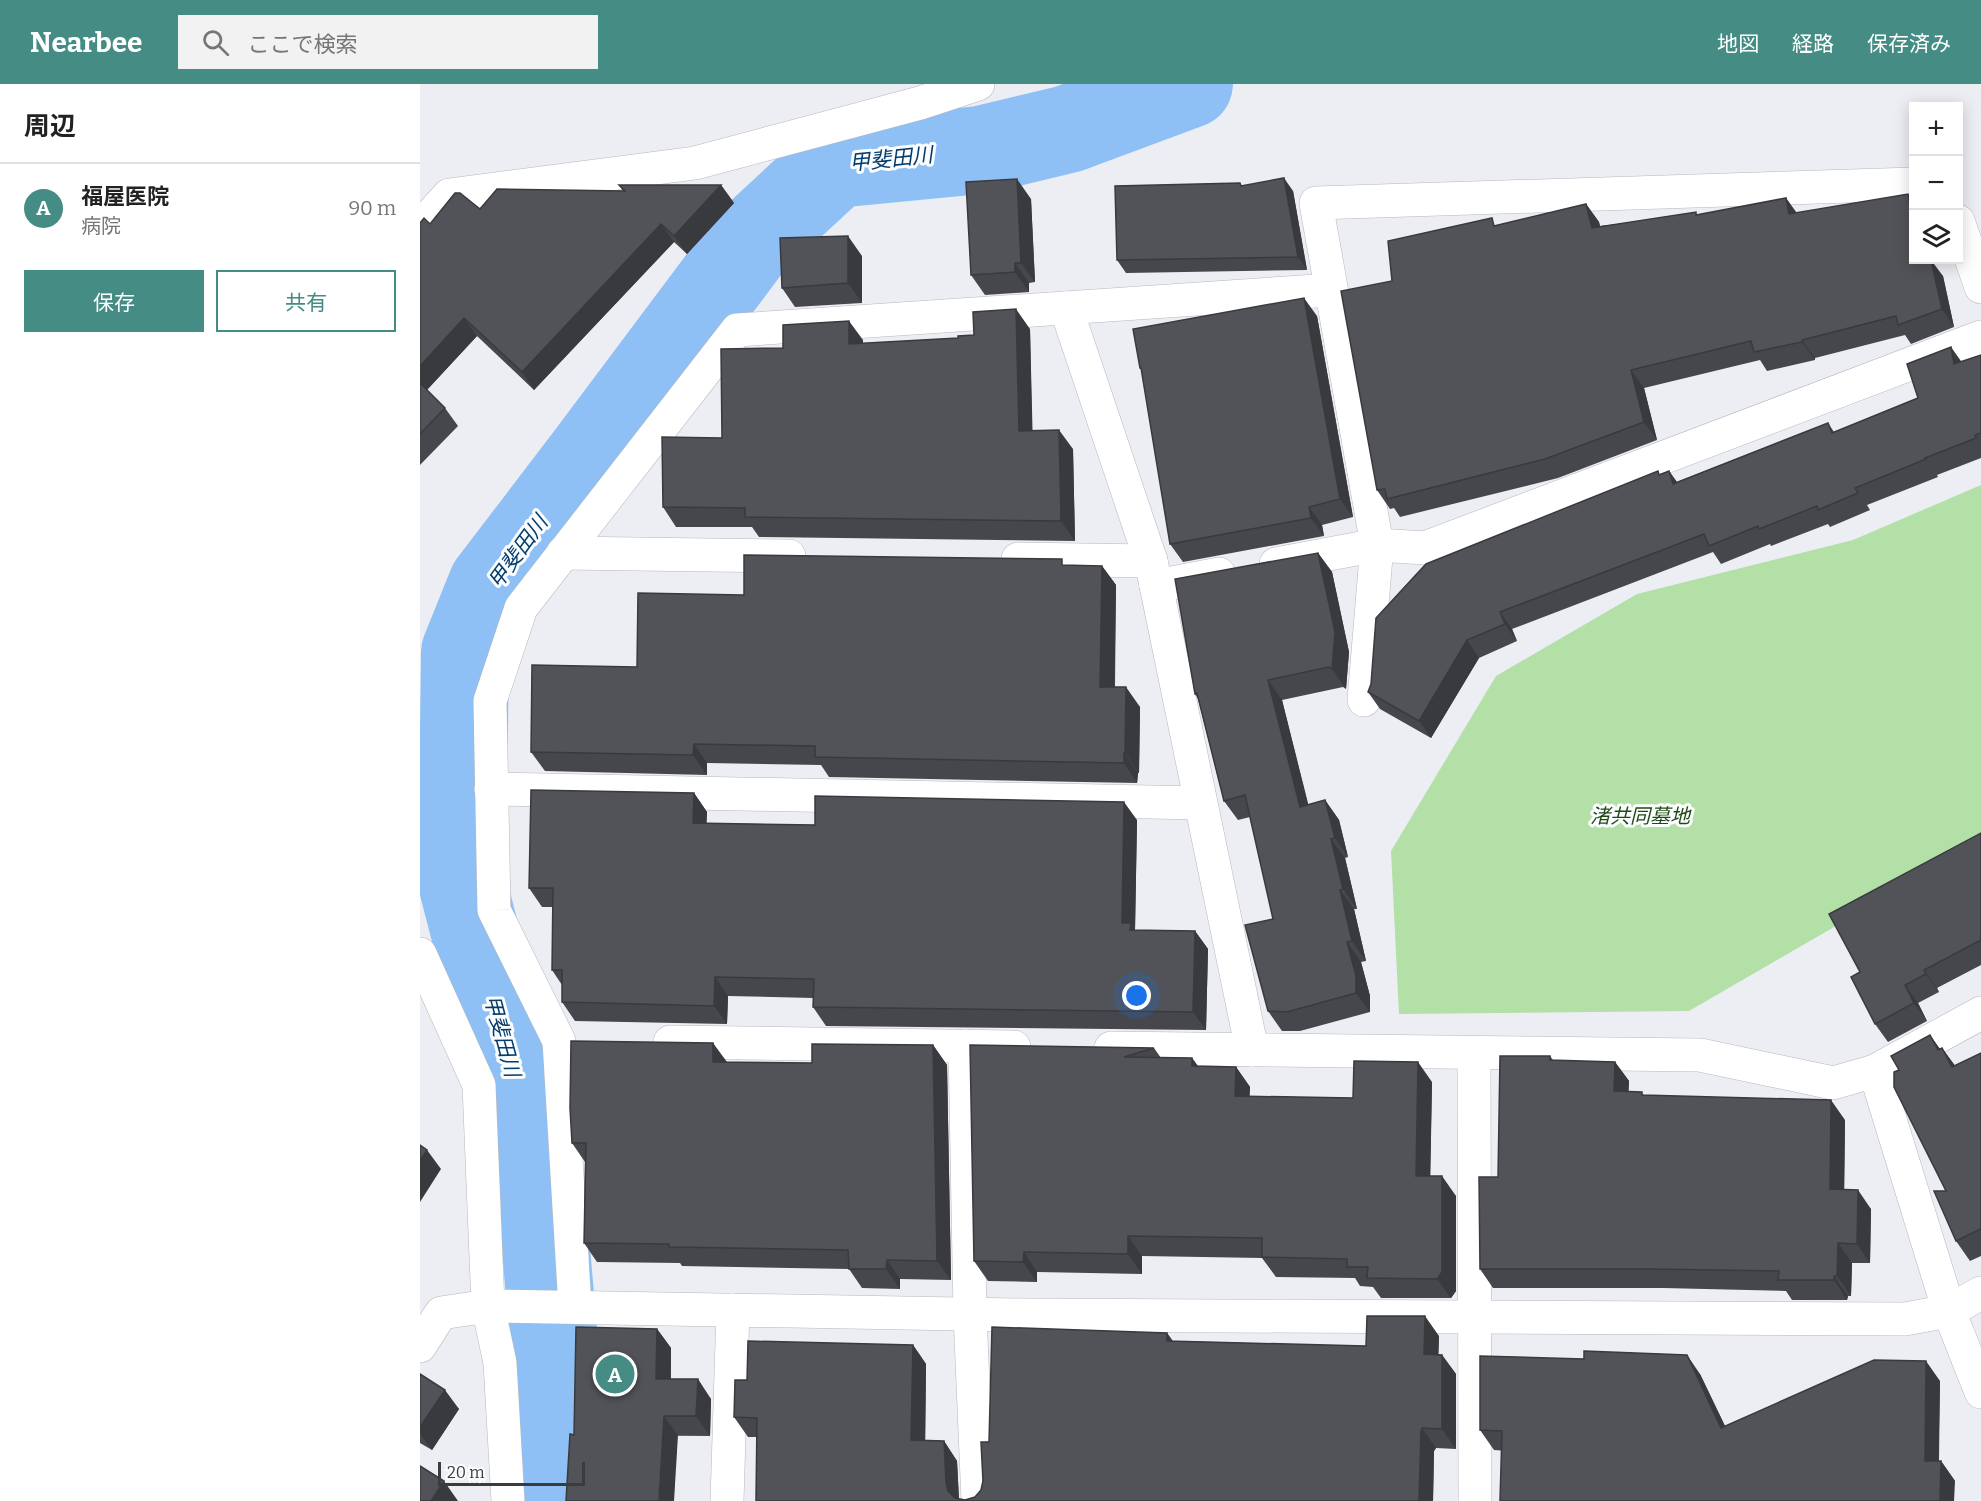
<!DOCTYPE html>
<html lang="ja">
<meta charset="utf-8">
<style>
:root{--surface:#fff;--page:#f2f2f2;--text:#222;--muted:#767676;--line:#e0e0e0;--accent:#458c85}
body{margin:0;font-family:Bitter,"Noto Sans JP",serif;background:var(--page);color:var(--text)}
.controls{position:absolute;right:18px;top:18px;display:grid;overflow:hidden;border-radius:0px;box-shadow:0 3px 15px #0003}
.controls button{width:54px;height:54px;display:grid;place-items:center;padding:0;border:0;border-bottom:2px solid var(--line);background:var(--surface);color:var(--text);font:30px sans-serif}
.scale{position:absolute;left:18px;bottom:15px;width:147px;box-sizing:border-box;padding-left:6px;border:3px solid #3a3b3d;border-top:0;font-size:16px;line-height:21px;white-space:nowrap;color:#3a3b3d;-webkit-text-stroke:4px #fbfcfe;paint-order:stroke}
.you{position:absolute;left:717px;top:912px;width:21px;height:21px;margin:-15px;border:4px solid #fff;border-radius:50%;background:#1a73e8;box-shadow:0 0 0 9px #1a73e833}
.badge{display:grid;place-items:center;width:39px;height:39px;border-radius:50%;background:var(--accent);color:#fff;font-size:20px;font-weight:700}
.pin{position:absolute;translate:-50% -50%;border:3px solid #fff;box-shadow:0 2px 6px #0006}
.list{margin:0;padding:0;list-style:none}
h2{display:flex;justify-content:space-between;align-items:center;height:78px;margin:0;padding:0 24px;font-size:26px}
h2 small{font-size:20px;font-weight:400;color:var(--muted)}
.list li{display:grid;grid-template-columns:39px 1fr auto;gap:18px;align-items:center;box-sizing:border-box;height:90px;padding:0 24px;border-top:2px solid var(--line)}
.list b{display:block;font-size:22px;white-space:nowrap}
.list p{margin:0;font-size:20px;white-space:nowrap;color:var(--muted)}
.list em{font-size:20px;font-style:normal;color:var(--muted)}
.actions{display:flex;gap:12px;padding:18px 24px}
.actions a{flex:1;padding:14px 0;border:2px solid var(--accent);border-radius:0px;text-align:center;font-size:21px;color:var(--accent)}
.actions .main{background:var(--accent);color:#fff}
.icon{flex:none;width:33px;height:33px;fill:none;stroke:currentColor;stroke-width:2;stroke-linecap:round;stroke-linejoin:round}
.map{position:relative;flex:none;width:1561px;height:1417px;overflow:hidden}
header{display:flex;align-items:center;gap:36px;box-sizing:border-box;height:84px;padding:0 30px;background:var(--accent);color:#fff}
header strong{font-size:28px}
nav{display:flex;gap:33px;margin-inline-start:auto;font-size:21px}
.search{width:420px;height:54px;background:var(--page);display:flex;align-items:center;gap:15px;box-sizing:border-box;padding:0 21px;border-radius:0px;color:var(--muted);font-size:22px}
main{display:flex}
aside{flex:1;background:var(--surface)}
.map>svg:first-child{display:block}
</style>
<header>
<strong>Nearbee</strong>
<div class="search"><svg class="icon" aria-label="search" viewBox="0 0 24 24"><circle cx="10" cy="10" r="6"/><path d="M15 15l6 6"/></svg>ここで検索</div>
<nav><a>地図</a><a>経路</a><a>保存済み</a></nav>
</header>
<main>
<aside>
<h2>周辺<small></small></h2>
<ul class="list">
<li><span class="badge">A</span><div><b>福屋医院</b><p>病院</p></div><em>90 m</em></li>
</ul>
<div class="actions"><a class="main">保存</a><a>共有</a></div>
</aside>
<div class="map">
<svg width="1561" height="1417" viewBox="0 0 1561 1417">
<rect width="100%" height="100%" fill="#eceef4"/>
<!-- green -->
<path fill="#b2e0a7" d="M 1561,401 L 1561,758 L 1269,927 L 979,930 L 971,767 L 1076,592 L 1217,510 L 1433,456 Z"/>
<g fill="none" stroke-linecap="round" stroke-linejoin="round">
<!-- river -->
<path stroke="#8ec0f5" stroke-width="88" d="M 121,1417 L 134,1258 L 123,1130 L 110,1061 L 42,798 L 45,568 L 72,501 L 172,370 L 330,159 L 415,80 L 560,66 L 648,45 L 769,0"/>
<!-- minor casing -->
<g stroke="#b5b8bd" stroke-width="34">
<g id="minor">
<path d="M 1538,137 L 1561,203"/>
<path d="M 0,143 L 29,111 L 275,79 L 500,19 L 558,0"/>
<path d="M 646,224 L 731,477 L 832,966"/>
<path d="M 143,469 L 369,472"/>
<path d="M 598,475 L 731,477"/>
<path d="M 856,480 L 957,461 L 1005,464 L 1561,253"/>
<path d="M 736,502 L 799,490"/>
<path d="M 944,616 L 957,461 L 896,119 L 1494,100"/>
<path d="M 71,705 L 780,719"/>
<path d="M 0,870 L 59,1001 L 68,1222 L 80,1279 L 88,1417"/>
<path d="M 1561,929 L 1455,987 L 1529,1227 L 1561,1209"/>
<path d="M 250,958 L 594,963"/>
<path d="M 545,962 L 550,1230 L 558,1417"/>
<path d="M 691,964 L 1280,971 L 1413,999 L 1455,987"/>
<path d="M 1054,969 L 1055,1417"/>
<path d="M 155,1223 L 139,957 L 74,826 L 70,617 L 101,524 L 317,246 L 911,206"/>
<path d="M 0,1262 L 21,1229 L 68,1222 L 604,1231 L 1485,1235 L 1529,1227 L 1561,1308"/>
<path d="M 307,1417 L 313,1226"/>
</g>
</g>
<!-- minor -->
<use href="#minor" stroke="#fff" stroke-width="33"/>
</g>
<!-- wall -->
<g fill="#46474c">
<path d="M 199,101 L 301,101 L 314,119 L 267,170 L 254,158 L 114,306 L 57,252 L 7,306 L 25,324 L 38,342 L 0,381 L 0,139 L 10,140 L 60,125 L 203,107 Z"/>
<path d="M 822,101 L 873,107 L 887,186 L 706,189 L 697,176 Z"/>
<path d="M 1488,110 L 1494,118 L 1494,176 L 1523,192 L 1534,243 L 1491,260 L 1485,251 L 1395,274 L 1395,276 L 1347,287 L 1340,276 L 1224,304 L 1237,356 L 1138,394 L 980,433 L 974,424 L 970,425 L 957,406 L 972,197 L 1077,141 L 1166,120 L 1179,138 L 1180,142 L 1278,131 L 1366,114 L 1376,129 Z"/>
<path d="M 611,115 L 615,198 L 609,199 L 609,208 L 565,211 L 551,191 Z"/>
<path d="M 442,172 L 442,219 L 375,223 L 362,204 Z"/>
<path d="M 897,232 L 933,433 L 902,441 L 904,452 L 763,478 L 750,460 L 722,287 L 720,284 Z"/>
<path d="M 610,245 L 612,346 L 653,365 L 655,457 L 339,453 L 332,443 L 256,443 L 243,423 L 302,354 L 363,264 L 443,256 L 443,260 L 538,254 Z"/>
<path d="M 1561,271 L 1561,374 L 1517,391 L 1518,393 L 1447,421 L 1450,426 L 1410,443 L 1408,440 L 1351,462 L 1350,460 L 1301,480 L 1293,468 L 1092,545 L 1097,557 L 1059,574 L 1011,654 L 960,625 L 948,608 L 1240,390 L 1249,387 L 1257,398 L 1408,339 L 1414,348 L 1498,314 L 1541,278 Z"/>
<path d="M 898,469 L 912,488 L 929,568 L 926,605 L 923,603 L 862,616 L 888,721 L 905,716 L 919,736 L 928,773 L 925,774 L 937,825 L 934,825 L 946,877 L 941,878 L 950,912 L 950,928 L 880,947 L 862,947 L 848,927 L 853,835 L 830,733 L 818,736 L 804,717 L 778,615 L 775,610 Z"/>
<path d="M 647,481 L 682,482 L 696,501 L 695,603 L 720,623 L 719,689 L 718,689 L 717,699 L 409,693 L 401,681 L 287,679 L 287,691 L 125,687 L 111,668 L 217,583 L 324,511 Z"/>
<path d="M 274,709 L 287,728 L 286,739 L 395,741 L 717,736 L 715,846 L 775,847 L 788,865 L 786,946 L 406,942 L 393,923 L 393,914 L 308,912 L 307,940 L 155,937 L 142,918 L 142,901 L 132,886 L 133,823 L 122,823 L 109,804 Z"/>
<path d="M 1561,749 L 1561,881 L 1517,904 L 1519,908 L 1498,919 L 1507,937 L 1468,958 L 1455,940 L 1440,888 Z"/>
<path d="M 1510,951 L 1520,965 L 1522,964 L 1535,982 L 1561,969 L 1561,1172 L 1550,1177 L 1536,1157 L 1526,1107 L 1479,986 Z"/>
<path d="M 513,961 L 527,981 L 531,1196 L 480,1195 L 480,1205 L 442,1204 L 429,1185 L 262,1182 L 260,1179 L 177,1178 L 164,1159 L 165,1078 L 152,1059 L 307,978 L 392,979 Z"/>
<path d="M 550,961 L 734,964 L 741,974 L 772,974 L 778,982 L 816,983 L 830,1003 L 829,1012 L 933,1014 L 1012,998 L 1010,1092 L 1036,1112 L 1036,1207 L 1031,1214 L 961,1214 L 953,1203 L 940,1202 L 935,1194 L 856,1193 L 842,1174 L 722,1172 L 722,1190 L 617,1188 L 617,1198 L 568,1197 L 554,1177 Z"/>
<path d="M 1130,972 L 1133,976 L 1195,978 L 1209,997 L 1208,1007 L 1225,1011 L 1425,1036 L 1424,1105 L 1451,1125 L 1450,1179 L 1432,1179 L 1431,1212 L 1428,1212 L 1427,1216 L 1372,1216 L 1366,1207 L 1243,1204 L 1073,1204 L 1060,1185 L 1078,1093 Z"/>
<path d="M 237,1245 L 251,1264 L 251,1295 L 291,1315 L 290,1352 L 154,1351 Z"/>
<path d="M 747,1249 L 753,1257 L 946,1262 L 1019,1252 L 1018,1271 L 1022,1271 L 1036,1290 L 1036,1365 L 1016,1364 L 1014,1367 L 1013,1417 L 336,1417 L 337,1353 L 328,1353 L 314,1333 L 327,1296 L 493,1261 L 506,1280 L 505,1357 L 524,1357 L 537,1377 L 539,1415 L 545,1416 L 555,1413 L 561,1406 L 569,1358 Z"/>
<path d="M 0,1290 L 39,1325 L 12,1366 L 0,1359 Z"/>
<path d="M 1280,1290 L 1305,1342 L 1520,1297 L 1519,1377 L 1521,1377 L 1535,1397 L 1074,1366 L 1060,1346 Z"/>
</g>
<!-- shaded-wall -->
<g fill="#393a3e">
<path d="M 864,94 L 873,107 L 887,186 L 878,173 Z"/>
<path d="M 597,95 L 611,115 L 615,198 L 601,179 Z"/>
<path d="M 301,101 L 314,119 L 267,170 L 254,152 Z"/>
<path d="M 1488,110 L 1494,118 L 1494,142 Z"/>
<path d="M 1366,114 L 1379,132 L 1369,130 Z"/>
<path d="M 1166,120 L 1179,138 L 1184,162 L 1172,144 Z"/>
<path d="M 241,140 L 254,158 L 114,306 L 102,288 Z"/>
<path d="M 428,152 L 442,172 L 442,219 L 428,199 Z"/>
<path d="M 1511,176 L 1523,192 L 1534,243 L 1522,225 Z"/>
<path d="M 595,179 L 609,199 L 609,208 L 595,188 Z"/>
<path d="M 884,214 L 897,232 L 933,433 L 920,415 Z"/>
<path d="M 596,225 L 610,245 L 613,366 L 599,347 Z"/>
<path d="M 44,234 L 57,252 L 4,309 L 0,303 L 0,282 Z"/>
<path d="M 429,237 L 443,256 L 443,280 L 429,260 Z"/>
<path d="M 1382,256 L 1395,274 L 1395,276 L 1382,258 Z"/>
<path d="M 1531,263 L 1543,280 L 1534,280 Z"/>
<path d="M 1211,286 L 1224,304 L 1237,356 L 1224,338 Z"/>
<path d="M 639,346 L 653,365 L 655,457 L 641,437 Z"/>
<path d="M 1249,387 L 1261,404 L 1253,400 Z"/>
<path d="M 889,423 L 902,441 L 904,452 L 891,434 Z"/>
<path d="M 898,469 L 912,488 L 929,568 L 926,605 L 912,585 Z"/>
<path d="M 682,482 L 696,501 L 694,623 L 680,603 Z"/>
<path d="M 1080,528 L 1092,545 L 1097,557 L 1085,540 Z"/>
<path d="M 1047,556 L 1059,574 L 1011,654 L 999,637 Z"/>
<path d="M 848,596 L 862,616 L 894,743 L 880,723 Z"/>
<path d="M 706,603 L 720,623 L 719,689 L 705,669 Z"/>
<path d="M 274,660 L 287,679 L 287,691 L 273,671 Z"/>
<path d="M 704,669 L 718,689 L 717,699 L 704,679 Z"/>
<path d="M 274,709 L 287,728 L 286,757 L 273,739 Z"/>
<path d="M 905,716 L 919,736 L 928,773 L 915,754 Z"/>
<path d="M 704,718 L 717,736 L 715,846 L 724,858 L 702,839 Z"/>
<path d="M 911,755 L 925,774 L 937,825 L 923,805 Z"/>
<path d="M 920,806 L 934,825 L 946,877 L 932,857 Z"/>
<path d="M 775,847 L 788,865 L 786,946 L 773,928 Z"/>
<path d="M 927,858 L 941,878 L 950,912 L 950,928 L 936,909 Z"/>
<path d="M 1504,886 L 1517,904 L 1519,908 L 1506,890 Z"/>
<path d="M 295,893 L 308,912 L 307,940 L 294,922 Z"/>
<path d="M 1485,901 L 1498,919 L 1507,937 L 1494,919 Z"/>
<path d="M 1510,951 L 1524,971 L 1518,966 Z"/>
<path d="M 293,959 L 307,978 L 293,978 Z"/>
<path d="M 513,961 L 527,981 L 531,1196 L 517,1177 Z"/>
<path d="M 1522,964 L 1536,983 L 1532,983 Z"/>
<path d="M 772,974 L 786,994 L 772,982 Z"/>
<path d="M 998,978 L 1012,998 L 1010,1111 L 996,1092 Z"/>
<path d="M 1195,978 L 1209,997 L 1208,1027 L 1194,1007 Z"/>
<path d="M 816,983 L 830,1003 L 829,1032 L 815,1012 Z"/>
<path d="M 1411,1016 L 1425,1036 L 1424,1125 L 1410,1105 Z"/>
<path d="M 7,1066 L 21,1085 L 0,1118 L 0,1077 Z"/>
<path d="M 1022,1092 L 1036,1112 L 1036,1207 L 1031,1214 L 1017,1195 Z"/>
<path d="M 1438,1106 L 1451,1125 L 1450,1179 L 1437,1160 Z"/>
<path d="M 708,1152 L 722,1172 L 722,1190 L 708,1170 Z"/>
<path d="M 1418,1159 L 1432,1179 L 1431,1212 L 1417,1192 Z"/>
<path d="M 604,1168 L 617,1188 L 617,1198 L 603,1178 Z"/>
<path d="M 467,1176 L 480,1195 L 480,1205 L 466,1185 Z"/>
<path d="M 1414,1192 L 1428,1212 L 1427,1216 L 1414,1196 Z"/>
<path d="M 1005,1232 L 1019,1252 L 1018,1290 L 1004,1270 Z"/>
<path d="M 237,1245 L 251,1264 L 250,1314 L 236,1295 Z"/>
<path d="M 747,1249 L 760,1269 L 747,1257 Z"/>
<path d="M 493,1261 L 506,1280 L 505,1376 L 491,1356 Z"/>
<path d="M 1022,1271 L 1036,1290 L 1036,1365 L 1022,1345 Z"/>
<path d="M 1267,1271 L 1280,1290 L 1315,1363 L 1301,1344 Z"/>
<path d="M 1506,1277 L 1520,1297 L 1518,1396 L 1505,1377 Z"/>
<path d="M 278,1295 L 291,1315 L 290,1352 L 276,1332 Z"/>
<path d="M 25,1306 L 39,1325 L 12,1366 L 0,1350 L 0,1343 Z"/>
<path d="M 244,1332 L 258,1351 L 254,1417 L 239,1417 Z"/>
<path d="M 1002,1344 L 1016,1364 L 1014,1367 L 1013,1417 L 999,1417 L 1001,1347 Z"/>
<path d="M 524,1357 L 537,1377 L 539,1417 L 528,1407 L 526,1398 Z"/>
<path d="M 1521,1377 L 1535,1397 L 1534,1417 L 1520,1417 Z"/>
<path d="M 24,1397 L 38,1417 L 11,1417 Z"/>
</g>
<!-- building -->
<g fill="#515358" stroke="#393a3e" stroke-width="1.5">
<path d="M 864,94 L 878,173 L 697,176 L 695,102 L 820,99 L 821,102 Z"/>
<path d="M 597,95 L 601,179 L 595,179 L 595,188 L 551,191 L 546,98 Z"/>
<path d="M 199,101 L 301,101 L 254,152 L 241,140 L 102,288 L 44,234 L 0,282 L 0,139 L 4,134 L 10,140 L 35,109 L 40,109 L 60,125 L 77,105 L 205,107 Z"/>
<path d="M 1488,110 L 1494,142 L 1494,176 L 1511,176 L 1522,225 L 1478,241 L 1476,232 L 1382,256 L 1382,258 L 1334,268 L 1331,257 L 1211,286 L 1224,338 L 1125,375 L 967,415 L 965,405 L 957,406 L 921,207 L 972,197 L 968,157 L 1072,134 L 1074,142 L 1166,120 L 1172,144 L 1276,128 L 1276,131 L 1366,114 L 1369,130 Z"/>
<path d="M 428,152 L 428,199 L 362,204 L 360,154 Z"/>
<path d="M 884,214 L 920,415 L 889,423 L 891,434 L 750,460 L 721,284 L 720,284 L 713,245 Z"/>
<path d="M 596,225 L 599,347 L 639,346 L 641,437 L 325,433 L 325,424 L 243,423 L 242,353 L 302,354 L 301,265 L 363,264 L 363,241 L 429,237 L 429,260 L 538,254 L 538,252 L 554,251 L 553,228 Z"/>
<path d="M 1531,263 L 1534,280 L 1561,271 L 1561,349 L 1555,351 L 1556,354 L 1505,374 L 1506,375 L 1435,404 L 1438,409 L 1398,426 L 1397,422 L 1339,445 L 1338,442 L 1289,462 L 1284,450 L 1080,528 L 1085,540 L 1047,556 L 999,637 L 948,608 L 951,600 L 956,534 L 1006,480 L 1238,387 L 1239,391 L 1249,387 L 1253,400 L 1408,339 L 1412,349 L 1498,314 L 1487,280 Z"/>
<path d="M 0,299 L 25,324 L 0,350 Z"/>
<path d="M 898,469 L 915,548 L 912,585 L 909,583 L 848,596 L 880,723 L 905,716 L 915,754 L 911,755 L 923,805 L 920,806 L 932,857 L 927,858 L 936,892 L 936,909 L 867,928 L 848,927 L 825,841 L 853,835 L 825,711 L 804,717 L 777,609 L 775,610 L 755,495 Z"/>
<path d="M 324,471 L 642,475 L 642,481 L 682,482 L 680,603 L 706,603 L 705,669 L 704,669 L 704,679 L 395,673 L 395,662 L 274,660 L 273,671 L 111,668 L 112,581 L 217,583 L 218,509 L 324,511 Z"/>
<path d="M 111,706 L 274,709 L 273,739 L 395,741 L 395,712 L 704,718 L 702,839 L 711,839 L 710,846 L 775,847 L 773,928 L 393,923 L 394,895 L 295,893 L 294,922 L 142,918 L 142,886 L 132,886 L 133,804 L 109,804 Z"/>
<path d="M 1561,749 L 1561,856 L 1504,886 L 1506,890 L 1485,901 L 1494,919 L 1455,940 L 1431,893 L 1440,888 L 1409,830 Z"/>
<path d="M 1510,951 L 1518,966 L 1522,964 L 1532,983 L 1561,969 L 1561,1145 L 1536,1157 L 1514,1107 L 1526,1107 L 1474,1003 L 1474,988 L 1479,986 L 1471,972 Z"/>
<path d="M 151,957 L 293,959 L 293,978 L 392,979 L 392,960 L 513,961 L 517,1177 L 467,1176 L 466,1185 L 429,1185 L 428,1166 L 249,1163 L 249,1160 L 164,1159 L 166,1059 L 152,1059 L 150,1024 Z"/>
<path d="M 550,961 L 734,964 L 704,973 L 772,974 L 772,982 L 816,983 L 815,1012 L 933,1014 L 934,977 L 998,978 L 996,1092 L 1022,1092 L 1022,1188 L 1017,1195 L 947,1194 L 948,1183 L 927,1183 L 927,1175 L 842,1173 L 842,1154 L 708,1152 L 708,1170 L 604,1168 L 603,1178 L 554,1177 Z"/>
<path d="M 1080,972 L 1130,972 L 1130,976 L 1195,978 L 1194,1007 L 1222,1008 L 1222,1011 L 1411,1016 L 1410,1105 L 1438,1106 L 1437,1160 L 1418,1159 L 1417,1192 L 1414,1192 L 1414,1196 L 1358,1196 L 1359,1187 L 1230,1185 L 1060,1185 L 1059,1093 L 1078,1093 Z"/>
<path d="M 0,1061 L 7,1066 L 0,1077 Z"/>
<path d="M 947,1232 L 1005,1232 L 1004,1270 L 1022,1271 L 1022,1345 L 1002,1344 L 1001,1347 L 999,1417 L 336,1417 L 337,1334 L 314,1333 L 315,1296 L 327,1296 L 328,1257 L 493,1261 L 491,1356 L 524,1357 L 526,1398 L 528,1407 L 535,1414 L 545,1416 L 555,1413 L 561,1406 L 563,1397 L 561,1358 L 569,1358 L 572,1243 L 747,1249 L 747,1257 L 946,1262 Z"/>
<path d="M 156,1243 L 237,1245 L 236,1295 L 278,1295 L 276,1332 L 244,1332 L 239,1417 L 146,1417 L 150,1350 L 154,1351 Z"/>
<path d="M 1164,1267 L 1267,1271 L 1301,1344 L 1454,1276 L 1506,1277 L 1505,1377 L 1521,1377 L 1520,1417 L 1080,1417 L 1082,1347 L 1060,1346 L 1060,1272 L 1164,1275 Z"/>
<path d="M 0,1290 L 25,1306 L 0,1343 Z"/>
<path d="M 0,1382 L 24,1397 L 11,1417 L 0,1417 Z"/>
</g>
<g text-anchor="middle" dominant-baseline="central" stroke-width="6" stroke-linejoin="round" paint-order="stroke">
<!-- park labels -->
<g font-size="20" font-style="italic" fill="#1f4a13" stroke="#fbfcfe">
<text x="1220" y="732">渚共同墓地</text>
</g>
<!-- water labels -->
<g font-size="21" font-style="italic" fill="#033c6b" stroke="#fbfcfe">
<text transform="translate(471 75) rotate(-6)">甲斐田川</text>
<text transform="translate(98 468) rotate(-54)">甲斐田川</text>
<text transform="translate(82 952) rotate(75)">甲斐田川</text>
</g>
</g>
</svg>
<div class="controls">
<button>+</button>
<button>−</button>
<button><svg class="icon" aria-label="layers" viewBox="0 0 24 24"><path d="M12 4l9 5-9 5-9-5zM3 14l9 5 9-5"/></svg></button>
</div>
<div class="scale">20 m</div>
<div class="you"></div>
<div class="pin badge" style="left:195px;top:1290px">A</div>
</div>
</main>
